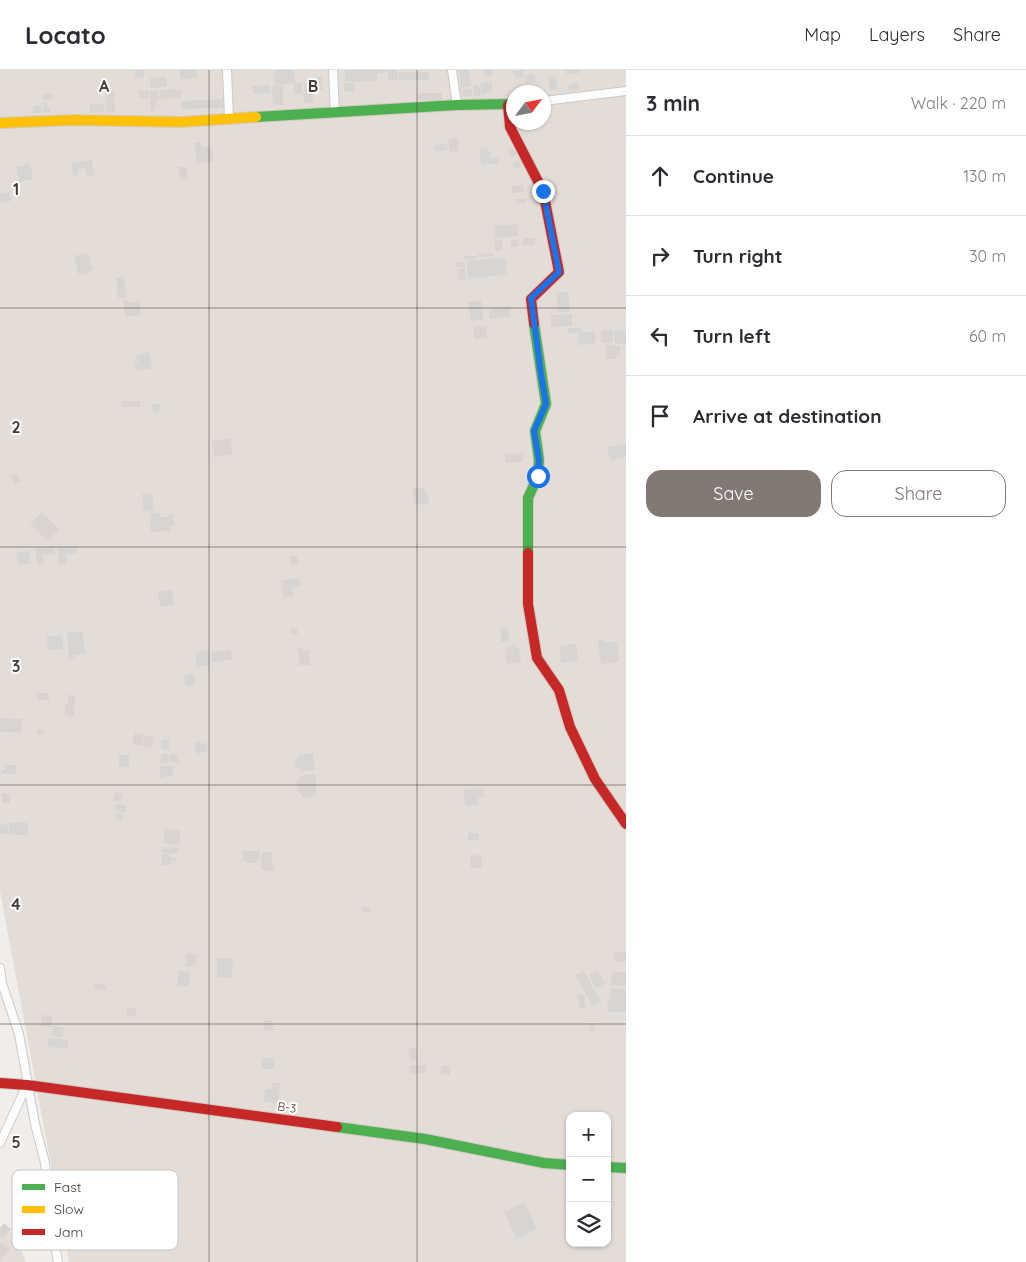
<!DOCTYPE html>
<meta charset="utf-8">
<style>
:root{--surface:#fff;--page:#f7f7f7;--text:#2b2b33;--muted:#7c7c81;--line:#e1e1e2;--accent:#827975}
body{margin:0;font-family:Quicksand,sans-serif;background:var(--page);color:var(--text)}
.controls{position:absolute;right:15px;bottom:15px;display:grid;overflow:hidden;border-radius:10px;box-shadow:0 1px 4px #0004}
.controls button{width:45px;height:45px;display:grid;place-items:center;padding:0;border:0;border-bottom:1px solid var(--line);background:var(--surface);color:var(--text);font:25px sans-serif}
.compass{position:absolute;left:506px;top:15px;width:45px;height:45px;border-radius:50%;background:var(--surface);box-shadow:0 1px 4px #0004;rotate:58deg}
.stop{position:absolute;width:15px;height:15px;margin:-11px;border:4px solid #1a73e8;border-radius:50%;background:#fff}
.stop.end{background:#1a73e8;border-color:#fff;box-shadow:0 1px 5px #0008}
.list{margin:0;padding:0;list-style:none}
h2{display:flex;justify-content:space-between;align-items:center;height:65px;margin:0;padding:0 20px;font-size:21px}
h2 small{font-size:16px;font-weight:400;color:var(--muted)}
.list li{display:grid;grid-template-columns:32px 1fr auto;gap:15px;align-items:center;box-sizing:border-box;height:80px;padding:0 20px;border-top:1px solid var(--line)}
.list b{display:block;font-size:19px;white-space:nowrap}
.list em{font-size:16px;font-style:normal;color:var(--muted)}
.actions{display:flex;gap:10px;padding:15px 20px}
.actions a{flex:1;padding:11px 0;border:1px solid var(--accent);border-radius:15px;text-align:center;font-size:18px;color:var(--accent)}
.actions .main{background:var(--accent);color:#fff}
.icon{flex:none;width:28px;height:28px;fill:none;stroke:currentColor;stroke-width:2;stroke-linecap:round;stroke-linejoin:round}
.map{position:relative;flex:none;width:626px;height:1192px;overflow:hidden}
header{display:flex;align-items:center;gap:30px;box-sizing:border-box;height:70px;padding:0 25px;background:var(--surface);border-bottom:1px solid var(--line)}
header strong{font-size:24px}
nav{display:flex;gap:28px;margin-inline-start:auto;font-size:18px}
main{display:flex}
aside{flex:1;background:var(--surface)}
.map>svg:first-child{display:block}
</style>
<header>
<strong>Locato</strong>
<nav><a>Map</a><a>Layers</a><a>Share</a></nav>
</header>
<main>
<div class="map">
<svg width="626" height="1192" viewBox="0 0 626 1192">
<rect width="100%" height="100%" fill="#f0edea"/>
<!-- residential -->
<g fill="#e4ddd7" fill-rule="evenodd">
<path d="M 0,0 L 626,0 L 626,1192 L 69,1192 L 0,821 ZM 514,22 L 544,22 L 544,52 L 514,52 ZM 570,1046 L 607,1046 L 607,1173 L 570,1173 Z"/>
<path d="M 0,1160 L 13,1162 L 26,1192 L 0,1192 Z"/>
</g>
<!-- building -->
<g fill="#d8d4d1">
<path d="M 135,0 L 144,0 L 144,7 L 135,8 Z"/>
<path d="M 180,0 L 196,0 L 197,8 L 180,9 Z"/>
<path d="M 274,0 L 294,0 L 295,13 L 275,15 Z"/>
<path d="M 345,0 L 387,0 L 387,3 L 377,3 L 377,11 L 345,12 Z"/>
<path d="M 388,0 L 397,0 L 398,10 L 388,11 Z"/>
<path d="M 459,0 L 469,0 L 471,16 L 461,18 Z"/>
<path d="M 483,0 L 492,0 L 493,6 L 485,7 Z"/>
<path d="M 522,0 L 524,7 L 516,9 L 514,2 Z"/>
<path d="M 566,0 L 580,0 L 580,3 L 566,4 Z"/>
<rect x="399" y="2" width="30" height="8"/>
<path d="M 534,4 L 536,12 L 526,14 L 525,6 Z"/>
<path d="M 556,6 L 558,19 L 550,20 L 548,8 Z"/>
<path d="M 166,7 L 167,17 L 151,18 L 150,8 Z"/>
<path d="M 316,7 L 322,7 L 323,20 L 315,20 L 314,12 L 316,12 Z"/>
<path d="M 491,11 L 493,22 L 482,24 L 480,14 Z"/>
<rect x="304" y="12" width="8" height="10"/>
<path d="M 578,12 L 579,19 L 568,21 L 567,15 Z"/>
<rect x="294" y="13" width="8" height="11"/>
<path d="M 344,13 L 355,13 L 355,22 L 344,21 Z"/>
<path d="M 270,15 L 271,23 L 253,24 L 252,16 Z"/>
<path d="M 283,15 L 283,35 L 273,35 L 272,16 Z"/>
<path d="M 479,15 L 481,26 L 474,27 L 473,16 Z"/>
<path d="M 181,19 L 181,28 L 160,29 L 160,20 Z"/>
<path d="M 471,19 L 472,26 L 463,27 L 462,20 Z"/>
<path d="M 106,20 L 114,20 L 115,43 L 107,43 Z"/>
<path d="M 158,20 L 159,31 L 156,31 L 155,41 L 151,41 L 150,21 Z"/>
<path d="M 139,21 L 149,21 L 149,28 L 140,29 Z"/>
<path d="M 52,23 L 53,29 L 43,30 L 43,24 Z"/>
<path d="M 312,23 L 313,32 L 304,33 L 303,24 Z"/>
<rect x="418" y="23" width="24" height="7"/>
<path d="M 223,29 L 223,38 L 181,39 L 181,31 Z"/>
<path d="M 44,32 L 47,33 L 47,38 L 50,38 L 50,43 L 43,42 Z"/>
<path d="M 90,34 L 104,34 L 105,42 L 90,43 Z"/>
<rect x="33" y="36" width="8" height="7"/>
<path d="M 458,68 L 459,81 L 450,82 L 448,70 Z"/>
<path d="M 201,72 L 202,77 L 211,76 L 213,91 L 197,93 L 194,73 Z"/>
<path d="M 447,74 L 448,80 L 436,82 L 435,75 Z"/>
<path d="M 487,78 L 488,82 L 490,82 L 490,88 L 498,88 L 499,93 L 481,95 L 480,79 Z"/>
<rect x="509" y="79" width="7" height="7"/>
<path d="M 92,90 L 94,106 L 87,107 L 85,98 L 78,99 L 79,105 L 73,106 L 71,93 Z"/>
<path d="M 514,91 L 520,92 L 520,98 L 513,97 Z"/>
<path d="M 30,94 L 33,109 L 19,112 L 16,97 Z"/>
<path d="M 178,97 L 186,97 L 188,109 L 180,110 Z"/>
<path d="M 523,115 L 524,122 L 512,123 L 512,116 Z"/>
<path d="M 9,122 L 11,131 L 0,133 L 0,124 Z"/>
<rect x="516" y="129" width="10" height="4"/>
<path d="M 517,154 L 518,166 L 495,168 L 494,156 Z"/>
<rect x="523" y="168" width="12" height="7"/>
<path d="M 502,170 L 503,180 L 496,181 L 494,171 Z"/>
<rect x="511" y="170" width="7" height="7"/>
<path d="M 88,183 L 93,200 L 89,201 L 89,204 L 84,205 L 83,203 L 78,204 L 74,186 Z"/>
<path d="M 493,183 L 493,186 L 478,187 L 478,184 Z"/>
<path d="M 463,186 L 476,186 L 476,189 L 464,190 Z"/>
<path d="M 498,188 L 498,190 L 506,189 L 507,204 L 468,209 L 467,191 Z"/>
<rect x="455" y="192" width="10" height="5"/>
<path d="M 465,198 L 466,210 L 459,210 L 457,199 Z"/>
<path d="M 124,207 L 126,227 L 118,228 L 116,208 Z"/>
<path d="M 568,222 L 570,242 L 558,243 L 557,223 Z"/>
<path d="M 127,230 L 128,233 L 139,231 L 141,245 L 126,247 L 123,231 Z"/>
<path d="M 481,230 L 484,249 L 471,251 L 468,232 Z"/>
<path d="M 509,236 L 511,246 L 490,249 L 489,239 Z"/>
<path d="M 572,244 L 572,256 L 551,257 L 551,245 Z"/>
<path d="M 486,256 L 487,268 L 475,269 L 473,257 Z"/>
<path d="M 568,258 L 581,258 L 581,262 L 568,263 Z"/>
<path d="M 613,260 L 613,272 L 602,273 L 601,261 Z"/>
<path d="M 626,260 L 626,274 L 615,274 L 614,261 Z"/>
<path d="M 593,261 L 593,262 L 595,262 L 596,270 L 594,270 L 594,274 L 579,275 L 578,263 Z"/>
<path d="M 605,275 L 620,276 L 620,284 L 616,286 L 616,289 L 605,289 Z"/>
<path d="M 149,282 L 152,298 L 136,301 L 134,293 L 138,292 L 136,286 Z"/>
<path d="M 121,331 L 140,331 L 140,337 L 122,337 Z"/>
<path d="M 160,334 L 161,342 L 153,343 L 152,335 Z"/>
<path d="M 230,368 L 233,384 L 215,387 L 212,371 Z"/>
<path d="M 626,374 L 626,387 L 610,390 L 607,377 Z"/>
<path d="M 523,383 L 523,392 L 505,393 L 505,384 Z"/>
<path d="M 16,403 L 21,410 L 15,414 L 10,407 Z"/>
<path d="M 424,418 L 424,421 L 426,420 L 426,425 L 428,425 L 429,433 L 414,435 L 412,419 Z"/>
<path d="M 152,423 L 154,440 L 144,442 L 142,424 Z"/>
<path d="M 42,442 L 59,460 L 47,471 L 30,453 Z"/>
<path d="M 159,443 L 160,447 L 168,447 L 168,444 L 173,443 L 174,456 L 170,456 L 171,461 L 151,462 L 150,444 Z"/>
<path d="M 54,476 L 55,484 L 43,485 L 44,495 L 37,495 L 35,478 Z"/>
<path d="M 77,476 L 77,483 L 66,484 L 67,494 L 59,495 L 57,478 Z"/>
<path d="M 29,480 L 31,493 L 19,495 L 16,483 Z"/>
<path d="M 290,486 L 297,486 L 298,495 L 291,495 Z"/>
<path d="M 299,508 L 301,516 L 292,518 L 294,526 L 284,528 L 281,511 Z"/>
<path d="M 172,520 L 174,535 L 160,537 L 158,522 Z"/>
<path d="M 508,557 L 510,571 L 501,572 L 500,558 Z"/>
<path d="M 297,558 L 298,564 L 290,564 L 290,559 Z"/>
<path d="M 83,562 L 85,584 L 74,585 L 74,588 L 69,589 L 67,563 Z"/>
<path d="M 62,565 L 63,579 L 48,580 L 47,566 Z"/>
<path d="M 598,570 L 603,570 L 604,572 L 617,572 L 619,592 L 601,594 Z"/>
<path d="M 576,574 L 578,591 L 561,593 L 559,576 Z"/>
<path d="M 516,575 L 516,578 L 519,578 L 521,592 L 507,594 L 505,580 L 508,579 L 508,576 Z"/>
<path d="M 303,577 L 303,581 L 309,580 L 310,595 L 299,595 L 298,578 Z"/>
<path d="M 208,580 L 210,595 L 197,597 L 196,585 L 200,584 L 199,581 Z"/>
<path d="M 231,580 L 232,590 L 212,592 L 211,582 Z"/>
<path d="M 194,604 L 195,615 L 186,616 L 184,605 Z"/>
<rect x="37" y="623" width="12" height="7"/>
<path d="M 68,625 L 75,625 L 74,646 L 65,645 L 65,633 L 68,633 Z"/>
<path d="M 0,648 L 22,649 L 21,663 L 0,662 Z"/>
<path d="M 37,659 L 44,659 L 43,665 L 37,665 Z"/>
<path d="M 135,663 L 144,665 L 141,676 L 132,673 Z"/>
<path d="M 145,665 L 154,667 L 151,678 L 142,675 Z"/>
<rect x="161" y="670" width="8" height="9"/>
<path d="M 200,671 L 201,674 L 206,673 L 208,681 L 197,684 L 194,673 Z"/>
<path d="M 313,683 L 315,700 L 300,702 L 299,697 L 296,698 L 295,689 L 299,688 L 298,685 Z"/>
<path d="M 161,684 L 169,684 L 168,693 L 161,693 Z"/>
<path d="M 170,684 L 178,685 L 177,690 L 180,690 L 180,693 L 169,691 Z"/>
<path d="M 119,685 L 129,685 L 129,697 L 119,696 Z"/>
<path d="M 5,695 L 16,695 L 16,704 L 1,704 L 1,700 L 5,700 Z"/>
<path d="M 160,696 L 173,696 L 173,707 L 166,706 L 166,708 L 160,708 Z"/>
<path d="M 315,704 L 317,724 L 313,725 L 313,727 L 302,728 L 302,724 L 299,724 L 297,709 L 300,709 L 300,706 Z"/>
<path d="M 483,718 L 484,727 L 478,728 L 479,735 L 465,736 L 464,720 Z"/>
<path d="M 115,722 L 123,724 L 121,732 L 113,730 Z"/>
<path d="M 2,723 L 10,724 L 10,733 L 2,733 Z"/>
<path d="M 116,734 L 126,735 L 125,743 L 115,741 Z"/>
<path d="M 116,743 L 123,744 L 123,750 L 116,749 Z"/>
<path d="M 16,752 L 28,753 L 28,765 L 9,765 L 9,753 L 16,753 Z"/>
<path d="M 0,754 L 8,755 L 8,764 L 0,764 Z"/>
<path d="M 165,759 L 181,761 L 179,775 L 163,773 Z"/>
<rect x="468" y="763" width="11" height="7"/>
<path d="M 163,777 L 178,778 L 177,784 L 163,783 Z"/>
<path d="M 243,781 L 260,781 L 259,790 L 257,790 L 257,793 L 246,793 L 246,791 L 243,791 Z"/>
<path d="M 263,782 L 272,782 L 272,795 L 274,795 L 274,801 L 261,800 L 261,785 L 263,785 Z"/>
<path d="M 162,784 L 170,784 L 170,788 L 176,788 L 176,791 L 171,791 L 171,795 L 162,795 Z"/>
<path d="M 481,785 L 482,797 L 471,798 L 470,786 Z"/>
<path d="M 362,836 L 370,837 L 370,843 L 362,842 Z"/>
<path d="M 614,882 L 626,882 L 626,892 L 613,891 Z"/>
<path d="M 187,883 L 197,884 L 195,897 L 186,896 Z"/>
<path d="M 217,888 L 233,888 L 232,908 L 217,907 Z"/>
<path d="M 179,900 L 191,902 L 189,916 L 177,916 Z"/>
<path d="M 598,900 L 605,914 L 596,918 L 589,905 Z"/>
<path d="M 584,901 L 600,931 L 592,936 L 576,905 Z"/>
<path d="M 612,901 L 626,902 L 626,916 L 611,915 Z"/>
<path d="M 95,914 L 106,915 L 106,920 L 94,919 Z"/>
<path d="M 611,918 L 626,919 L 626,930 L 615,930 L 626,931 L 626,943 L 607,941 L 608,929 L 611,929 Z"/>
<path d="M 584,924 L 586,938 L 580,938 L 577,925 Z"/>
<path d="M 127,937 L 136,938 L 136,946 L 126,945 Z"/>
<path d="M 42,945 L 52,946 L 51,957 L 41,956 Z"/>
<path d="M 272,950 L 273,960 L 264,961 L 263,951 Z"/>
<path d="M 589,953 L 595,953 L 594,961 L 589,961 Z"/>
<path d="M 53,956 L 64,958 L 62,968 L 51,966 Z"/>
<path d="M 48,968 L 68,970 L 68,979 L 48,977 Z"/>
<path d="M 415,978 L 417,989 L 410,990 L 408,979 Z"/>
<rect x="262" y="988" width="12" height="11"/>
<path d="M 410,995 L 426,995 L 426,1003 L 410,1004 Z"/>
<rect x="441" y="996" width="9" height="9"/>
<path d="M 272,1013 L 280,1013 L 279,1033 L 264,1032 L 265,1019 L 272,1019 Z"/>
<path d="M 524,1132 L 537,1159 L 517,1169 L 504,1142 Z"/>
<path d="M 4,1153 L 11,1159 L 3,1168 L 0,1166 L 0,1158 Z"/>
<path d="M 0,1172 L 9,1179 L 0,1190 Z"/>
</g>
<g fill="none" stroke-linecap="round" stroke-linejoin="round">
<!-- street casing -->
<g stroke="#ccc9c6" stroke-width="10">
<g id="street">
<path d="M 227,0 L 229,48"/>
<path d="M 333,0 L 335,43"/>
<path d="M 452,0 L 457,35"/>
<path d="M 544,31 L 626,21"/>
<path d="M 0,898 L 2,913 L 19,964 L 35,1054 L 45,1093 L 50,1145 L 58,1192"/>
<path d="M 0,1073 L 27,1015"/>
</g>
</g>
<!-- fast casing -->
<g stroke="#d1c9c2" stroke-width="12">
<g id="fast">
<path d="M 256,47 L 457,35 L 514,34"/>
<path d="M 528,483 L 528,428 L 538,406 L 539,390 L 535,361 L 546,334 L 534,254"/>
<path d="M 337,1057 L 425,1069 L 544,1093 L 570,1095"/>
<path d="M 607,1097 L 626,1098"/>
</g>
</g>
<!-- slow casing -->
<g stroke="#d1c9c2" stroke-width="12">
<path id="slow" d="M 0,53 L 73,50 L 181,52 L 256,47"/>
</g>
<!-- jam casing -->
<g stroke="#d1c9c2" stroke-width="12">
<g id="jam">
<path d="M 508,35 L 510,57 L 543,121 L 559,202 L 531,229 L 534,254"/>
<path d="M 528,483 L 528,534 L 537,588 L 559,620 L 570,657 L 595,709 L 626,754"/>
<path d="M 0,1013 L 27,1015 L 337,1057"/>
</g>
</g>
<!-- street -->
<use href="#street" stroke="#fdfcfc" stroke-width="8"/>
<!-- fast -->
<use href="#fast" stroke="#4caf50" stroke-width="10"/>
<!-- slow -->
<use href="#slow" stroke="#ffc107" stroke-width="10"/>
<!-- jam -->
<use href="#jam" stroke="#c62828" stroke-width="10"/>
</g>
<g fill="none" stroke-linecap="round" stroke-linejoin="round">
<!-- route -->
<path stroke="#1a73e8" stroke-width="6" d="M 538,406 L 539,390 L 534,361 L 546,334 L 541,304 L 531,228 L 559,202 L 543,121"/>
</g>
<!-- grid -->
<path fill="none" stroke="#463b36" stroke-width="1" stroke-opacity="0.55" d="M 209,0 L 209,1192M 417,0 L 417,1192M 0,238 L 626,238M 0,477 L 626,477M 0,715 L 626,715M 0,954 L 626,954"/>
<g text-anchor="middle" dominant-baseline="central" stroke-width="4" stroke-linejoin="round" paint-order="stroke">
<!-- street labels -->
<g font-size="12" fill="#463b36" stroke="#fff">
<text transform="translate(287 1037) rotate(8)">B-3</text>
</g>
</g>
<!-- legend -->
<rect x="12" y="1100" width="166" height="80" rx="8" fill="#fff" stroke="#c8c4c3" stroke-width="1"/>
<rect x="22" y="1114" width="23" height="6" fill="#4caf50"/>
<rect x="22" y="1136" width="23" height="7" fill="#ffc107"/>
<rect x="22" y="1159" width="23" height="6" fill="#c62828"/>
<g font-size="14" fill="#463b36">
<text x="54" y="1122">Fast</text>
<text x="54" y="1144">Slow</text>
<text x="54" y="1167">Jam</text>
</g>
<g font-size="16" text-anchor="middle" font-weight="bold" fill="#463b36" stroke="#fff" stroke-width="4" stroke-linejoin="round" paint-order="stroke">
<text x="104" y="22">A</text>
<text x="313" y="22">B</text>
<text x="16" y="125">1</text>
<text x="16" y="363">2</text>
<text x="16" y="602">3</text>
<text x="16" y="840">4</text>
<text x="16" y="1078">5</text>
</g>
</svg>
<div class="controls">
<button>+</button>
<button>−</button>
<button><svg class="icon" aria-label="layers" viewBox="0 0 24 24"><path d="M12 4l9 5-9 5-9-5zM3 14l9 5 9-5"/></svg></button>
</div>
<svg class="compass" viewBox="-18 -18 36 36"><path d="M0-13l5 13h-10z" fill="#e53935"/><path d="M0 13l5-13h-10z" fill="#7c7c81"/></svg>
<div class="stop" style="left:538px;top:406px"></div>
<div class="stop end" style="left:543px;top:121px"></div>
</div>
<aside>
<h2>3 min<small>Walk · 220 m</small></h2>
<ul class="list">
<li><svg class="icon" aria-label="ahead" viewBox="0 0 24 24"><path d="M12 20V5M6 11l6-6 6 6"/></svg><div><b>Continue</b></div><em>130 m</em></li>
<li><svg class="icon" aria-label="right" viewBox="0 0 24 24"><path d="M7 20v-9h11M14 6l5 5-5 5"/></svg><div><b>Turn right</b></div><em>30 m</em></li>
<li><svg class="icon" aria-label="left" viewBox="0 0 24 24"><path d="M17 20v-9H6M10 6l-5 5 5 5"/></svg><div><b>Turn left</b></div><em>60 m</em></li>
<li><svg class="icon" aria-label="arrive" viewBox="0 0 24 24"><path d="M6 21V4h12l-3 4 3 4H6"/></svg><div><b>Arrive at destination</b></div></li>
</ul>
<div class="actions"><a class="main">Save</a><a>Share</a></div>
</aside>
</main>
